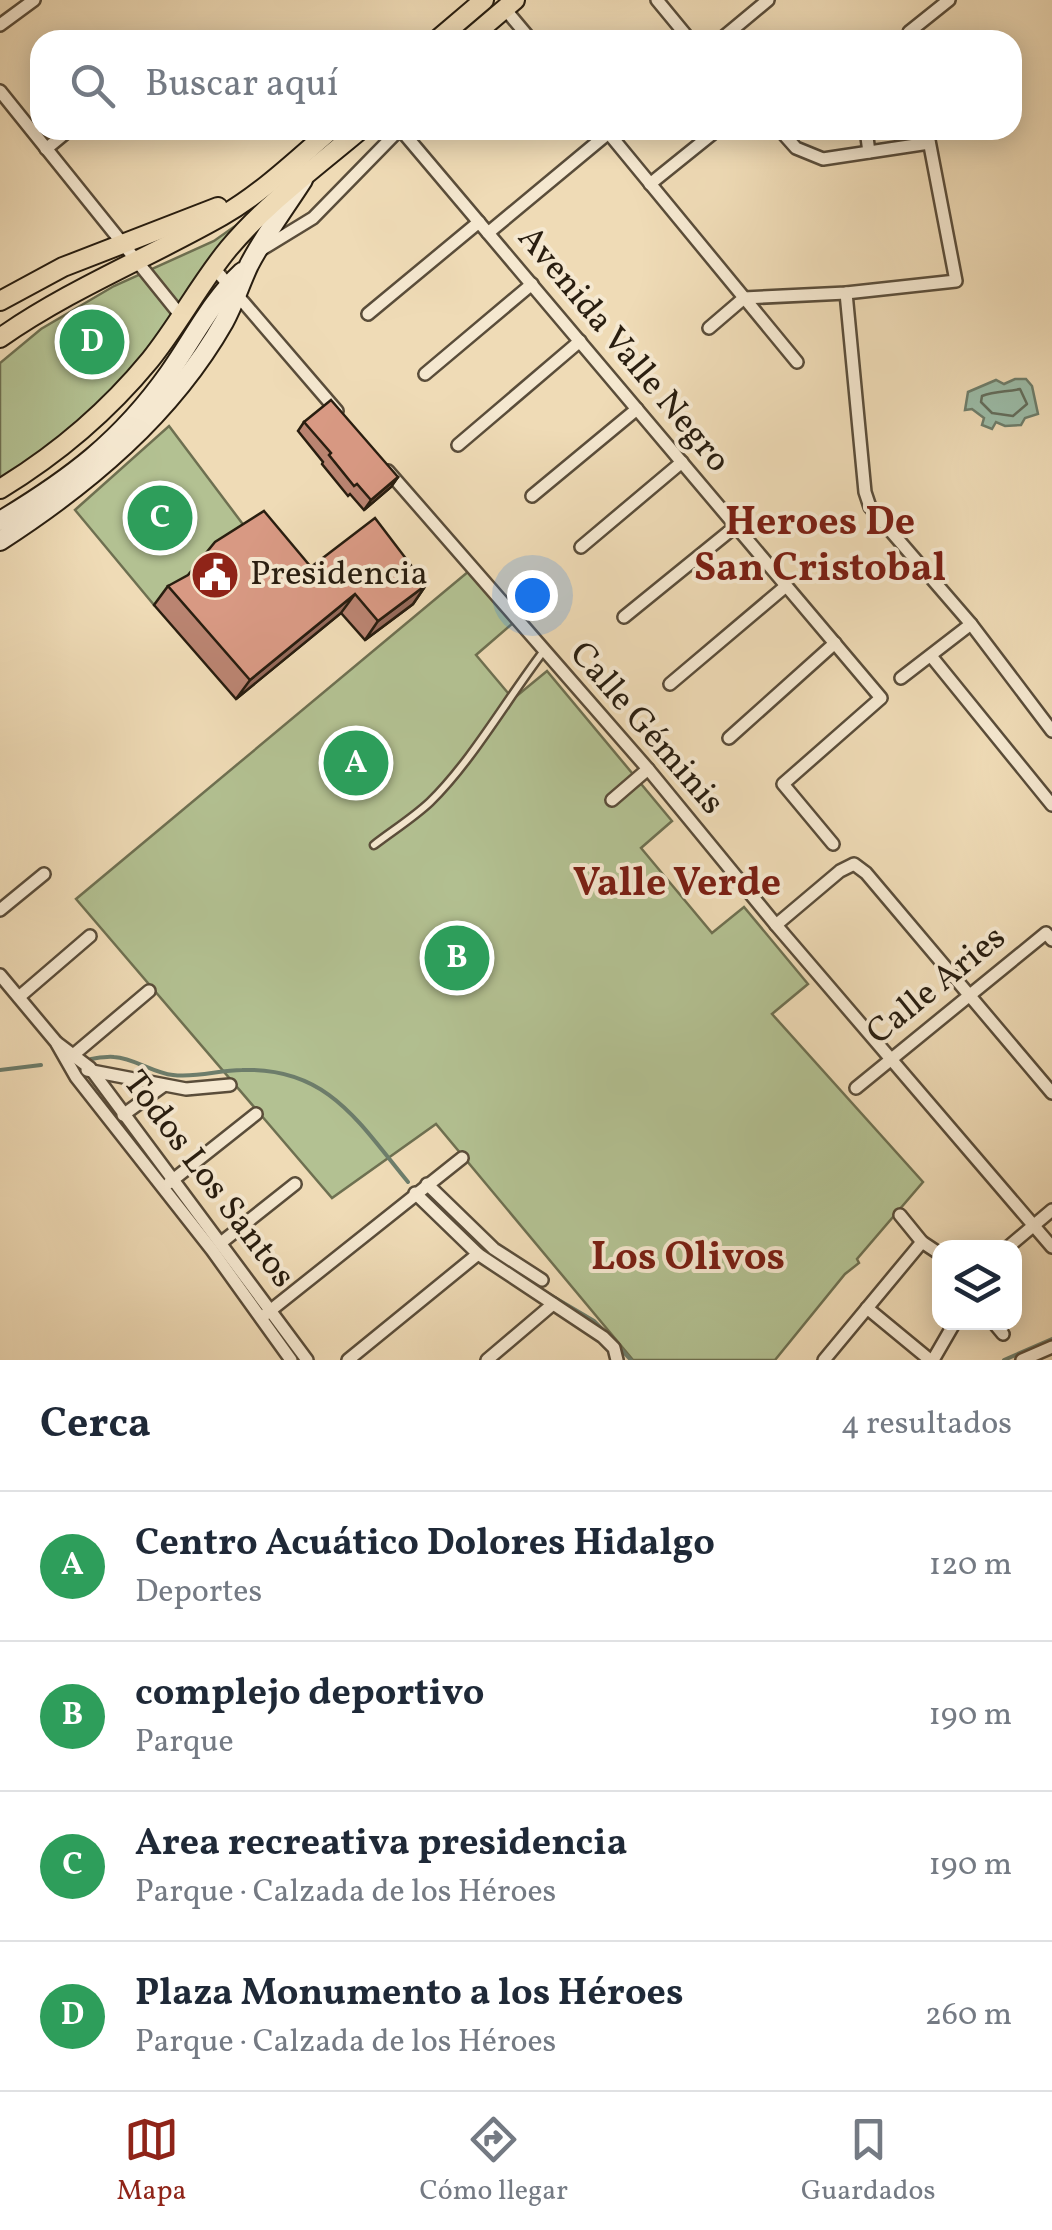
<!DOCTYPE html>
<html lang="es">
<meta charset="utf-8">
<style>
:root{--surface:#fff;--page:#f2f2f3;--text:#1f2937;--muted:#747a83;--line:#e0e1e3;--accent:#8f2418}
body{margin:0;font-family:Vollkorn,serif;background:var(--page);color:var(--text)}
.controls{position:absolute;right:30px;bottom:30px;display:grid;overflow:hidden;border-radius:20px;box-shadow:0 5px 25px #0003}
.controls button{width:90px;height:90px;display:grid;place-items:center;padding:0;border:0;border-bottom:2px solid var(--line);background:var(--surface);color:var(--text);font:50px sans-serif}
.you{position:absolute;left:532px;top:595px;width:35px;height:35px;margin:-25px;border:8px solid #fff;border-radius:50%;background:#1a73e8;box-shadow:0 0 0 15px #1a73e833}
.badge{display:grid;place-items:center;width:65px;height:65px;border-radius:50%;background:var(--accent);color:#fff;font-size:32px;font-weight:700}
.pin{position:absolute;translate:-50% -50%;border:5px solid #fff;box-shadow:0 2px 10px #0006}
.list{margin:0;padding:0;list-style:none}
h2{display:flex;justify-content:space-between;align-items:center;height:130px;margin:0;padding:0 40px;font-size:42px}
h2 small{font-size:32px;font-weight:400;color:var(--muted)}
.list li{display:grid;grid-template-columns:65px 1fr auto;gap:30px;align-items:center;box-sizing:border-box;height:150px;padding:0 40px;border-top:2px solid var(--line)}
.list b{display:block;font-size:38px;white-space:nowrap}
.list p{margin:0;font-size:32px;white-space:nowrap;color:var(--muted)}
.list em{font-size:32px;font-style:normal;color:var(--muted)}
.icon{flex:none;width:55px;height:55px;fill:none;stroke:currentColor;stroke-width:2;stroke-linecap:round;stroke-linejoin:round}
.map{position:relative;flex:none;width:1052px;height:1360px;overflow:hidden}
.search{position:absolute;background:var(--surface);box-shadow:0 5px 25px #0003;left:30px;right:30px;top:30px;height:110px;display:flex;align-items:center;gap:25px;box-sizing:border-box;padding:0 35px;border-radius:30px;color:var(--muted);font-size:38px}
.sheet{height:730px;background:var(--surface)}
nav{display:flex;justify-content:space-around;align-items:center;box-sizing:border-box;height:140px;border-top:2px solid var(--line);background:var(--surface);font-size:28px;color:var(--muted)}
nav a{display:grid;justify-items:center;gap:5px}
nav .on{color:var(--accent)}
.map>svg:first-child{display:block}
</style>
<div class="map">
<svg width="1052" height="1360" viewBox="0 0 1052 1360">
<rect width="100%" height="100%" fill="#efdbb6"/>
<filter id="stains"><feTurbulence type="fractalNoise" baseFrequency=".002" numOctaves="4"/><feColorMatrix values="0 0 0 0 .2 0 0 0 0 .09 0 0 0 0 .02 0 0 0 .5 -.17"/></filter>
<radialGradient id="worn" r=".72"><stop offset=".6" stop-color="#630" stop-opacity="0"/><stop offset="1" stop-color="#630" stop-opacity=".3"/></radialGradient>
<!-- green -->
<g fill="#b3c192" stroke="#6e7051" stroke-width="2.5">
<path d="M 272,200 L 149,355 L 79,428 L 0,484 L 0,363 L 41,329 L 114,286 L 214,241 Z"/>
<path d="M 169,426 L 245,527 L 154,605 L 75,510 Z"/>
<path d="M 469,571 L 513,623 L 476,655 L 513,699 L 547,671 L 672,821 L 641,848 L 712,933 L 744,907 L 808,984 L 772,1014 L 923,1182 L 857,1259 L 859,1263 L 845,1274 L 775,1360 L 633,1360 L 436,1124 L 332,1198 L 76,899 Z"/>
</g>
<!-- water -->
<path fill="#9bbca8" stroke="#6d7d6b" stroke-width="2.5" d="M 1015,379 L 1026,379 L 1032,386 L 1038,414 L 1025,418 L 1021,425 L 1005,426 L 996,422 L 992,429 L 982,425 L 984,418 L 972,409 L 965,410 L 968,392 L 996,380 L 1004,384 Z"/>
<g fill="none" stroke-linecap="round" stroke-linejoin="round">
<!-- shore -->
<path stroke="#626d5c" stroke-width="2.5" d="M 1020,389 L 1027,404 L 1013,416 L 992,413 L 981,402 L 982,396 C 995,391 1007,392 1020,389 Z"/>
<!-- stream -->
<g stroke="#6d7d6b" stroke-width="4">
<path d="M 91,1059 C 98,1058 107,1056 114,1057 C 134,1058 153,1073 173,1075 C 197,1078 219,1070 242,1070 C 328,1067 359,1123 408,1182"/>
<path d="M 0,1070 L 41,1065"/>
<path d="M 545,1292 L 594,1321 L 604,1331"/>
<path d="M 617,1345 L 631,1360"/>
<path d="M 1004,1360 L 1052,1339"/>
</g>
<!-- lane casing -->
<g stroke="#5a4d3a" stroke-width="11">
<path id="lane" d="M 374,845 C 392,831 413,818 430,802 C 472,761 507,699 543,652"/>
</g>
<!-- street casing -->
<g stroke="#5a4d3a" stroke-width="16">
<g id="street">
<path d="M 657,0 L 690,40"/>
<path d="M 505,9 L 531,40"/>
<path d="M 0,25 L 34,0"/>
<path d="M 720,40 L 768,0"/>
<path d="M 910,40 L 909,32 L 949,0"/>
<path d="M 0,91 L 181,316"/>
<path d="M 401,130 L 881,698 L 783,784 L 833,844"/>
<path d="M 606,130 L 797,362"/>
<path d="M 780,130 L 796,148 L 823,159 L 929,143"/>
<path d="M 866,130 L 869,152"/>
<path d="M 46,149 L 69,130"/>
<path d="M 650,184 L 717,130"/>
<path d="M 488,233 L 612,130"/>
<path d="M 259,251 L 313,218 L 399,130"/>
<path d="M 214,268 L 337,411"/>
<path d="M 846,293 L 865,492 L 870,507 L 971,624 L 1052,731"/>
<path d="M 368,314 L 479,222"/>
<path d="M 709,328 L 744,298 L 846,293 L 956,281 L 927,130"/>
<path d="M 425,374 L 532,284"/>
<path d="M 458,445 L 580,341"/>
<path d="M 388,471 L 648,769 L 776,925 L 1052,1247"/>
<path d="M 532,496 L 637,409"/>
<path d="M 581,547 L 682,462"/>
<path d="M 624,617 L 736,526"/>
<path d="M 931,656 L 1052,805"/>
<path d="M 901,678 L 971,624"/>
<path d="M 670,684 L 786,586"/>
<path d="M 729,738 L 835,643"/>
<path d="M 612,800 L 648,769"/>
<path d="M 0,910 L 44,874"/>
<path d="M 776,925 L 840,871 L 854,864 L 866,873 L 1052,1093"/>
<path d="M 0,975 L 56,1042 L 76,1077 L 212,1250 L 291,1360"/>
<path d="M 19,997 L 90,936"/>
<path d="M 57,1043 L 90,1068 L 307,1360"/>
<path d="M 72,1056 L 149,991"/>
<path d="M 87,1070 L 186,1089 L 230,1085"/>
<path d="M 856,1088 L 1046,933 L 1052,940"/>
<path d="M 123,1115 L 163,1086"/>
<path d="M 169,1183 L 256,1114"/>
<path d="M 427,1184 L 494,1249 L 542,1280"/>
<path d="M 415,1193 L 478,1254 L 603,1337 L 614,1348 L 617,1360"/>
<path d="M 900,1215 L 922,1242"/>
<path d="M 222,1242 L 295,1184"/>
<path d="M 1007,1248 L 1052,1210"/>
<path d="M 867,1308 L 930,1360"/>
<path d="M 266,1314 L 462,1158"/>
<path d="M 993,1322 L 1003,1334"/>
<path d="M 348,1360 L 478,1254"/>
<path d="M 487,1360 L 553,1304"/>
<path d="M 824,1360 L 922,1242 L 940,1254"/>
<path d="M 933,1360 L 955,1322"/>
<path d="M 1022,1360 L 1052,1347"/>
</g>
</g>
<!-- secondary casing -->
<g stroke="#291e10" stroke-width="22">
<g id="secondary">
<path d="M 0,521 C 70,479 121,441 169,373 C 193,339 212,300 242,272"/>
<path d="M 0,541 C 88,484 171,415 224,322 C 234,304 240,284 249,265 C 264,236 285,208 303,180"/>
</g>
</g>
<!-- primary casing -->
<g stroke="#291e10" stroke-width="22">
<g id="primary">
<path d="M 437,40 L 484,0"/>
<path d="M 468,40 L 515,0"/>
<path d="M 0,301 L 63,267 L 218,207"/>
<path d="M 0,338 C 70,289 148,258 222,216 C 262,193 296,160 331,130"/>
<path d="M 0,489 C 56,455 108,411 150,360 C 179,324 200,283 229,248 C 267,203 316,167 360,130"/>
</g>
</g>
<!-- lane -->
<use href="#lane" stroke="#f5e8d0" stroke-width="6"/>
<!-- street -->
<use href="#street" stroke="#f5e8d0" stroke-width="11"/>
<!-- secondary -->
<use href="#secondary" stroke="#f5e8d0" stroke-width="18"/>
<!-- primary -->
<use href="#primary" stroke="#efdbb6" stroke-width="18"/>
</g>
<!-- wall -->
<g fill="#ba8471" stroke="#291e10" stroke-width="2.5">
<path d="M 304,422 L 398,477 L 391,487 L 364,510 L 350,494 L 348,496 L 322,464 L 323,462 L 298,431 Z"/>
<path d="M 311,567 L 426,585 L 413,604 L 365,640 L 341,613 L 236,699 L 154,605 L 168,586 Z"/>
</g>
<!-- shaded-wall -->
<g fill="#976b5c" stroke="#291e10" stroke-width="2.5">
<path d="M 398,477 L 391,487 L 364,510 L 371,500 Z"/>
<path d="M 426,585 L 413,604 L 365,640 L 378,621 Z"/>
<path d="M 355,594 L 341,613 L 236,699 L 250,680 Z"/>
</g>
<!-- building -->
<g fill="#d89983" stroke="#291e10" stroke-width="2.5">
<path d="M 331,400 L 398,477 L 371,500 L 357,484 L 354,486 L 329,455 L 331,453 L 304,422 Z"/>
<path d="M 264,511 L 311,567 L 375,518 L 426,585 L 378,621 L 355,594 L 250,680 L 168,586 L 188,575 L 215,542 Z"/>
</g>
<!-- icons -->
<defs>
<g id="civic-disc" transform="scale(2.5)"><circle r="9.5" fill="#8f2418" stroke="#f5e8d0"/><path d="M-.6-6.5H3V-4.5H.6V-3L4-1V1h2V6H-6V1h2V-1L-.6-3ZM-1.2 2.5V6h2.4V2.5Z" fill="#fff"/></g>
</defs>
<g fill-rule="evenodd">
<use href="#civic-disc" x="215" y="575"/>
</g>
<g text-anchor="middle" dominant-baseline="central" stroke-width="8" stroke-linejoin="round" paint-order="stroke">
<!-- street labels -->
<g font-size="35" fill="#291e10" stroke="#f5e8d0">
<text transform="translate(623 350) rotate(50)">Avenida Valle Negro</text>
<text transform="translate(646 729) rotate(49)">Calle Géminis</text>
<text transform="translate(937 986) rotate(-39)">Calle Aries</text>
<text transform="translate(208 1180) rotate(53)">Todos Los Santos</text>
</g>
<!-- poi labels -->
<g font-size="35" fill="#291e10" stroke="#f5e8d0" text-anchor="start">
<text x="250" y="575">Presidencia</text>
</g>
<!-- quarter labels -->
<g font-size="40" font-weight="bold" fill="#7a1f14" stroke="#f5e8d0">
<text x="820" y="524">Heroes De<tspan x="820" dy="46">San Cristobal</tspan></text>
<text x="677" y="885">Valle Verde</text>
<text x="688" y="1259">Los Olivos</text>
</g>
</g>
<rect width="100%" height="100%" filter="url(#stains)"/>
<rect width="100%" height="100%" fill="url(#worn)"/>
</svg>
<div class="controls">
<button><svg class="icon" aria-label="layers" viewBox="0 0 24 24"><path d="M12 4l9 5-9 5-9-5zM3 14l9 5 9-5"/></svg></button>
</div>
<div class="you"></div>
<div class="pin badge" style="left:356px;top:763px;background:#2e9e5b">A</div>
<div class="pin badge" style="left:457px;top:958px;background:#2e9e5b">B</div>
<div class="pin badge" style="left:160px;top:518px;background:#2e9e5b">C</div>
<div class="pin badge" style="left:92px;top:342px;background:#2e9e5b">D</div>
<div class="search"><svg class="icon" aria-label="search" viewBox="0 0 24 24"><circle cx="10" cy="10" r="6"/><path d="M15 15l6 6"/></svg>Buscar aquí</div>
</div>
<section class="sheet">
<h2>Cerca<small>4 resultados</small></h2>
<ul class="list">
<li><span class="badge" style="background:#2e9e5b">A</span><div><b>Centro Acuático Dolores Hidalgo</b><p>Deportes</p></div><em>120 m</em></li>
<li><span class="badge" style="background:#2e9e5b">B</span><div><b>complejo deportivo</b><p>Parque</p></div><em>190 m</em></li>
<li><span class="badge" style="background:#2e9e5b">C</span><div><b>Area recreativa presidencia</b><p>Parque · Calzada de los Héroes</p></div><em>190 m</em></li>
<li><span class="badge" style="background:#2e9e5b">D</span><div><b>Plaza Monumento a los Héroes</b><p>Parque · Calzada de los Héroes</p></div><em>260 m</em></li>
</ul>
</section>
<nav>
<a class="on"><svg class="icon" aria-label="map" viewBox="0 0 24 24"><path d="M3 6l6-2 6 2 6-2v14l-6 2-6-2-6 2zM9 4v14M15 6v14"/></svg>Mapa</a>
<a><svg class="icon" aria-label="directions" viewBox="0 0 24 24"><path d="M12 3l9 9-9 9-9-9zM9 14v-3h6M13 9l2 2-2 2"/></svg>Cómo llegar</a>
<a><svg class="icon" aria-label="saved" viewBox="0 0 24 24"><path d="M7 4h10v16l-5-4-5 4z"/></svg>Guardados</a>
</nav>
